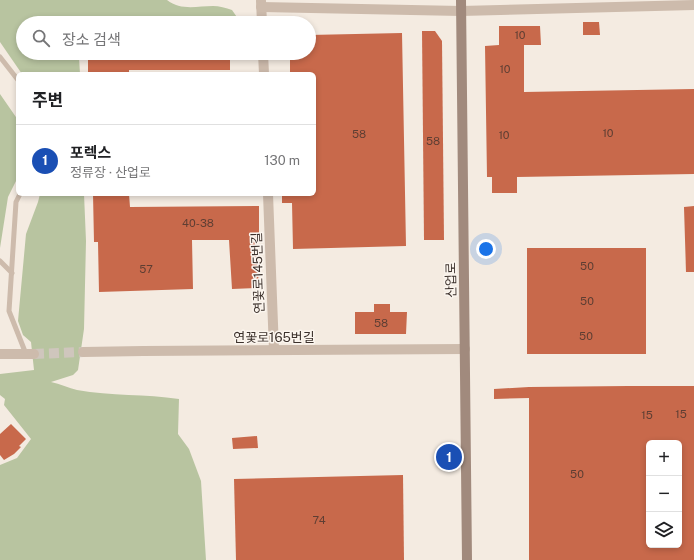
<!DOCTYPE html>
<html lang="ko">
<meta charset="utf-8">
<style>
:root{--surface:#fff;--page:#f2f2f2;--text:#202124;--muted:#757577;--line:#e0e0e0;--accent:#111827}
body{margin:0;font-family:"Public Sans","Noto Sans KR",sans-serif;background:var(--page);color:var(--text)}
.controls{position:absolute;right:12px;bottom:12px;display:grid;overflow:hidden;border-radius:6px;box-shadow:0 2px 6px #0003}
.controls button{width:36px;height:36px;display:grid;place-items:center;padding:0;border:0;border-bottom:1px solid var(--line);background:var(--surface);color:var(--text);font:20px sans-serif}
.you{position:absolute;left:486px;top:249px;width:14px;height:14px;margin:-10px;border:3px solid #fff;border-radius:50%;background:#1a73e8;box-shadow:0 0 0 6px #1a73e833}
.badge{display:grid;place-items:center;width:26px;height:26px;border-radius:50%;background:var(--accent);color:#fff;font-size:13px;font-weight:700}
.pin{position:absolute;translate:-50% -50%;border:2px solid #fff;box-shadow:0 1px 4px #0006}
.list{margin:0;padding:0;list-style:none}
h2{display:flex;justify-content:space-between;align-items:center;height:52px;margin:0;padding:0 16px;font-size:17px}
h2 small{font-size:13px;font-weight:400;color:var(--muted)}
.list li{display:grid;grid-template-columns:26px 1fr auto;gap:12px;align-items:center;box-sizing:border-box;height:72px;padding:0 16px;border-top:1px solid var(--line)}
.list b{display:block;font-size:15px;white-space:nowrap}
.list p{margin:0;font-size:13px;white-space:nowrap;color:var(--muted)}
.list em{font-size:13px;font-style:normal;color:var(--muted)}
.icon{flex:none;width:22px;height:22px;fill:none;stroke:currentColor;stroke-width:2;stroke-linecap:round;stroke-linejoin:round}
.map{position:relative;flex:none;width:694px;height:560px;overflow:hidden}
.search{position:absolute;background:var(--surface);box-shadow:0 2px 6px #0003;left:16px;top:16px;width:300px;height:44px;display:flex;align-items:center;gap:10px;box-sizing:border-box;padding:0 14px;border-radius:22px;color:var(--muted);font-size:15px}
.panel{position:absolute;background:var(--surface);box-shadow:0 2px 6px #0003;left:16px;top:72px;width:300px;height:124px;border-radius:6px}
.map>svg:first-child{display:block}
</style>
<div class="map">
<svg width="694" height="560" viewBox="0 0 694 560">
<rect width="100%" height="100%" fill="#f4ebe1"/>
<!-- green -->
<g fill="#b8c4a0">
<path d="M 0,0 L 167,0 C 181,11 197,6 213,6 C 219,6 226,8 232,10 L 241,23 L 23,23 L 23,53 L 87,53 L 79,57 L 80,74 L 22,74 L 0,42 Z"/>
<path d="M 0,94 L 18,120 L 18,177 L 8,197 L 0,248 Z"/>
<path d="M 40,194 L 84,194 L 86,241 L 84,329 L 78,370 L 73,375 L 51,382 C 60,384 69,388 77,390 C 111,396 146,394 179,399 L 178,434 L 189,449 L 201,481 L 206,560 L 0,560 L 0,465 L 17,458 L 31,439 L 4,405 L 5,399 L 0,395 L 0,374 L 34,370 L 31,342 L 23,335 L 18,321 L 26,234 L 38,202 Z"/>
</g>
<!-- building -->
<g fill="#c8694b" fill-rule="evenodd">
<path d="M 583,22 L 599,22 L 600,35 L 583,35 Z"/>
<path d="M 499,26 L 540,26 L 541,45 L 524,45 L 524,92 L 694,89 L 694,174 L 517,177 L 517,193 L 492,193 L 492,177 L 487,177 L 485,46 L 499,45 Z"/>
<path d="M 422,31 L 435,31 L 442,41 L 444,240 L 424,240 Z"/>
<path d="M 402,33 L 406,246 L 293,249 L 292,203 L 282,203 L 282,194 L 314,194 L 314,74 L 290,74 L 290,53 L 309,53 L 309,35 Z"/>
<path d="M 134,56 L 230,56 L 230,70 L 129,70 L 129,74 L 88,74 L 88,58 L 134,58 Z"/>
<path d="M 93,194 L 129,194 L 130,207 L 259,206 L 259,240 L 256,240 L 259,288 L 232,289 L 229,240 L 192,240 L 193,289 L 99,292 L 98,242 L 94,242 Z"/>
<path d="M 694,206 L 694,272 L 686,272 L 684,207 Z"/>
<rect x="527" y="248" width="119" height="106"/>
<path d="M 374,304 L 390,304 L 390,312 L 407,312 L 406,334 L 355,334 L 355,312 L 374,312 Z"/>
<path d="M 628,386 L 694,386 L 694,560 L 529,560 L 529,398 L 494,399 L 494,389 L 529,387 ZM 649,443 L 679,443 L 679,545 L 649,545 Z"/>
<path d="M 11,424 L 26,439 L 19,446 L 21,447 L 14,454 L 4,460 L 0,455 L 0,434 Z"/>
<path d="M 257,436 L 258,448 L 233,449 L 232,438 Z"/>
<path d="M 403,475 L 404,560 L 236,560 L 234,479 Z"/>
</g>
<g fill="none" stroke-linecap="round" stroke-linejoin="round">
<!-- street-tunnel -->
<path stroke="#cfc6bd" stroke-width="10" stroke-dasharray="10 5" stroke-linecap="butt" d="M 34,354 L 83,352"/>
<!-- lane -->
<g stroke="#cdbbac" stroke-width="5">
<path d="M 0,57 L 18,80"/>
<path d="M 20,194 L 16,202 L 9,311 L 26,354"/>
<path d="M 0,261 L 12,273"/>
</g>
<!-- street -->
<g stroke="#cdbbac" stroke-width="10">
<path d="M 261,1 L 262,23"/>
<path d="M 261,7 L 461,11 L 694,5"/>
<path d="M 263,53 L 264,74"/>
<path d="M 268,194 L 274,350"/>
<path d="M 83,352 L 143,351 L 465,349"/>
<path d="M 0,354 L 34,354"/>
</g>
<!-- secondary -->
<path stroke="#a18a7d" stroke-width="10" d="M 461,0 L 467,560"/>
</g>
<g text-anchor="middle" dominant-baseline="central" stroke-width="3" stroke-linejoin="round" paint-order="stroke">
<!-- number labels -->
<g font-size="11" fill="#5e3e33">
<text x="520" y="35">10</text>
<text x="505" y="69">10</text>
<text x="608" y="133">10</text>
<text x="359" y="134">58</text>
<text x="504" y="135">10</text>
<text x="433" y="141">58</text>
<text x="198" y="223">40-38</text>
<text x="587" y="266">50</text>
<text x="146" y="269">57</text>
<text x="587" y="301">50</text>
<text x="381" y="323">58</text>
<text x="586" y="336">50</text>
<text x="681" y="414">15</text>
<text x="647" y="415">15</text>
<text x="577" y="474">50</text>
<text x="319" y="520">74</text>
</g>
<!-- street labels -->
<g font-size="13" fill="#3b302b" stroke="#fbf5ee">
<text transform="translate(258 273) rotate(-92)">연꽃로145번길</text>
<text transform="translate(451 280) rotate(-91)">산업로</text>
<text x="274" y="337">연꽃로165번길</text>
</g>
</g>
</svg>
<div class="controls">
<button>+</button>
<button>−</button>
<button><svg class="icon" aria-label="layers" viewBox="0 0 24 24"><path d="M12 4l9 5-9 5-9-5zM3 14l9 5 9-5"/></svg></button>
</div>
<div class="you"></div>
<div class="pin badge" style="left:449px;top:457px;background:#1a4fb4">1</div>
<div class="search"><svg class="icon" aria-label="search" viewBox="0 0 24 24"><circle cx="10" cy="10" r="6"/><path d="M15 15l6 6"/></svg>장소 검색</div>
<section class="panel">
<h2>주변<small></small></h2>
<ul class="list">
<li><span class="badge" style="background:#1a4fb4">1</span><div><b>포렉스</b><p>정류장 · 산업로</p></div><em>130 m</em></li>
</ul>
</section>
</div>
